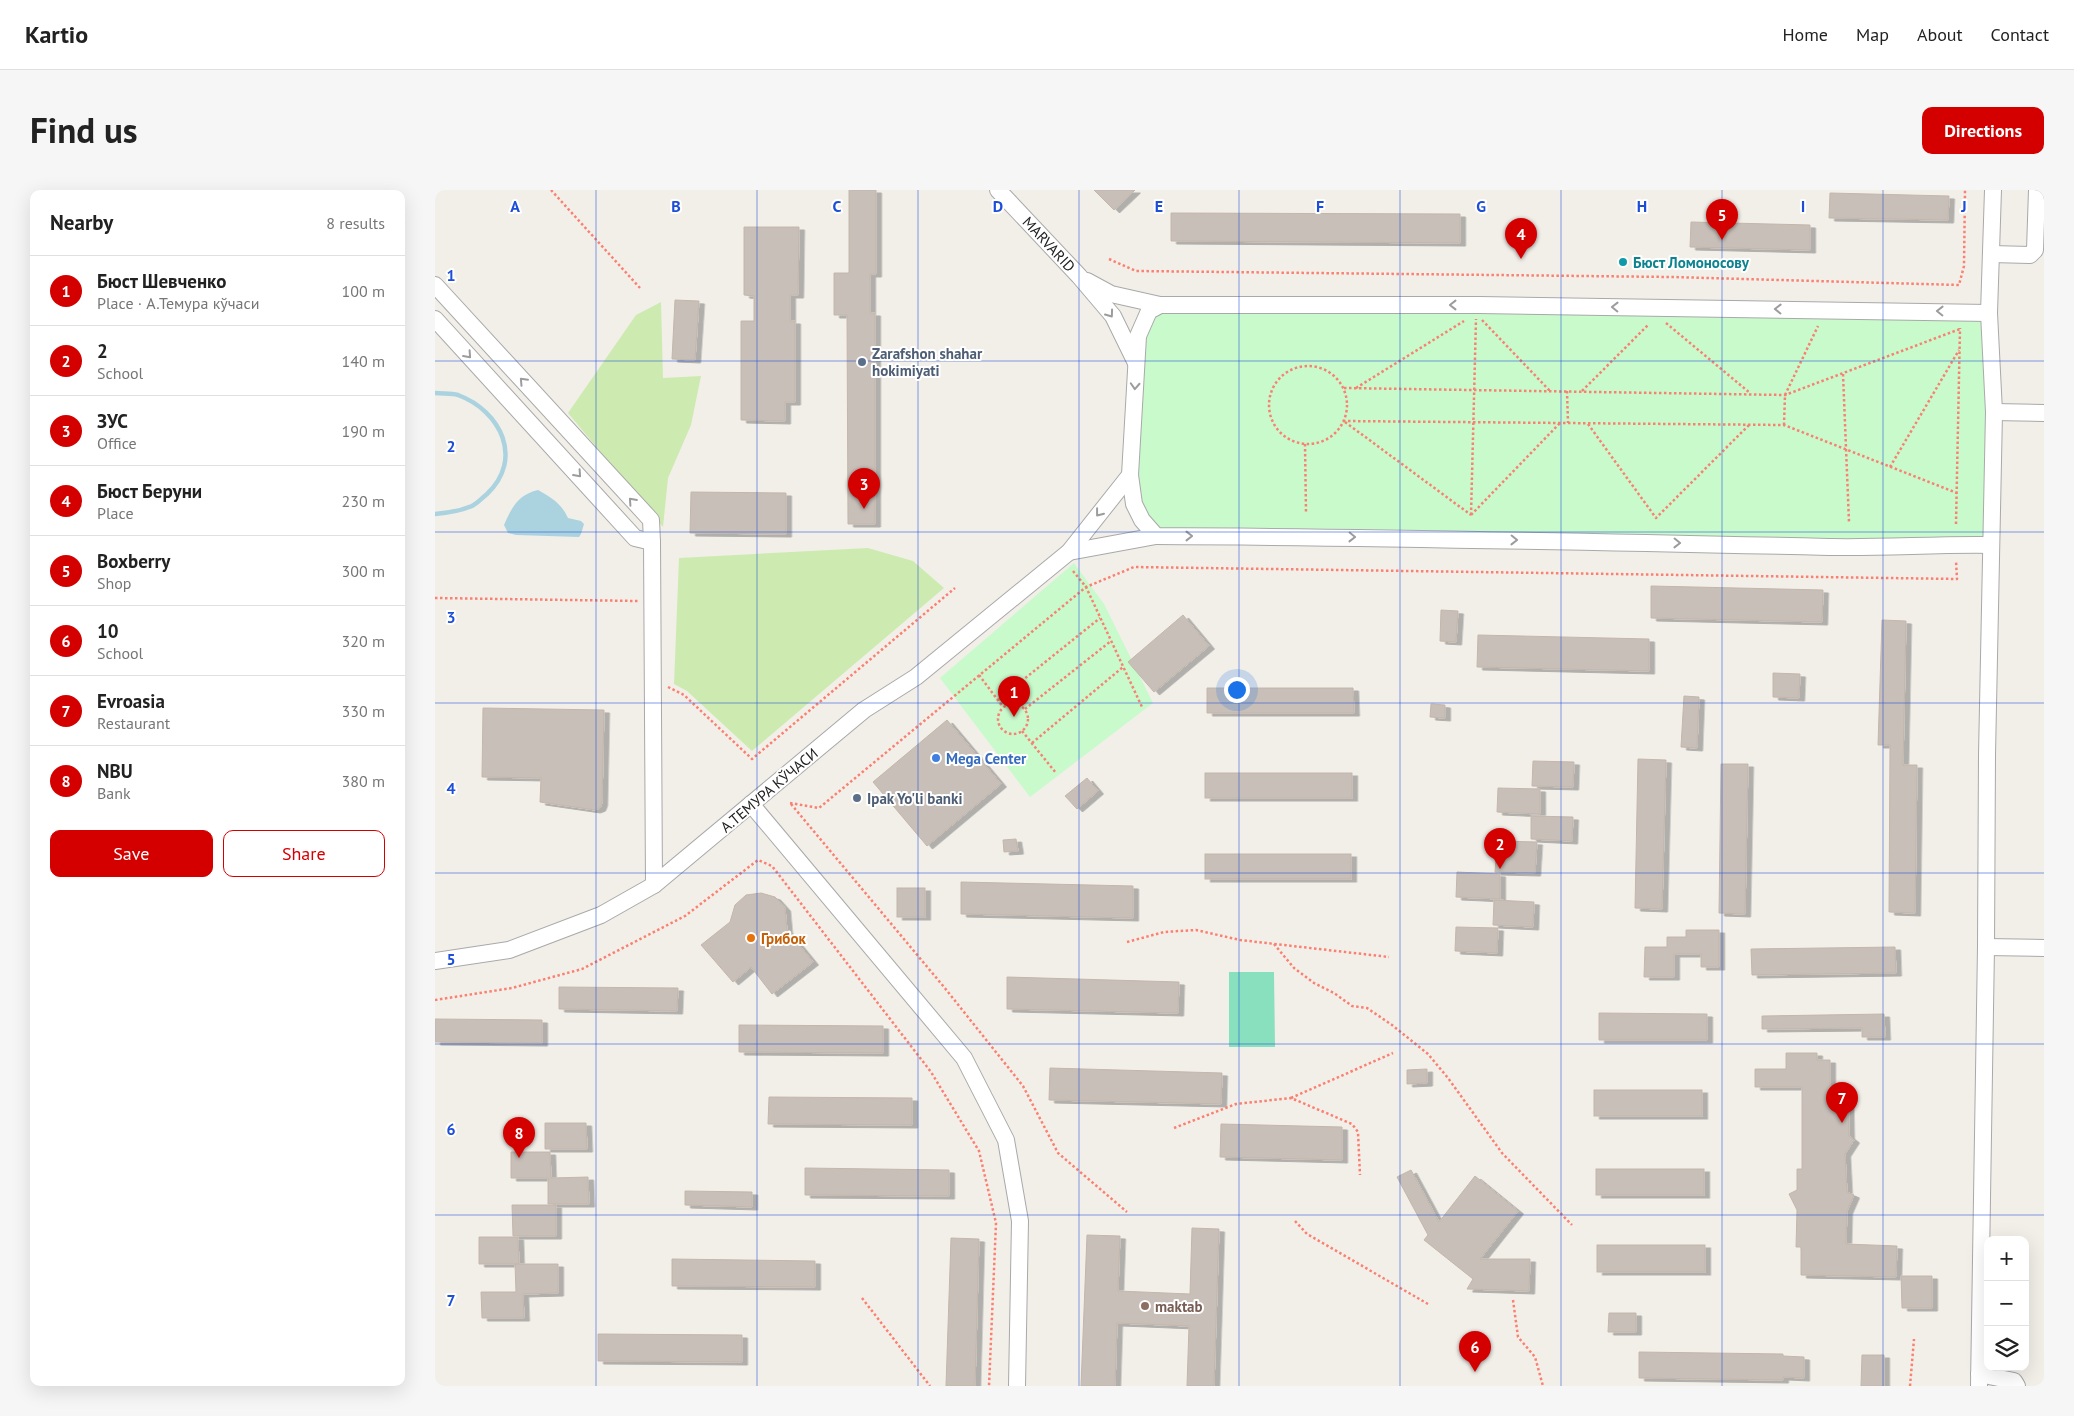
<!DOCTYPE html>
<meta charset="utf-8">
<style>
:root{--surface:#fff;--page:#f6f6f6;--text:#222;--muted:#767676;--line:#e0e0e0;--accent:#d40000}
body{margin:0;font-family:"PT Sans",sans-serif;background:var(--page);color:var(--text)}
.controls{position:absolute;right:15px;bottom:15px;display:grid;overflow:hidden;border-radius:10px;box-shadow:0 5px 20px #0002}
.controls button{width:45px;height:45px;display:grid;place-items:center;padding:0;border:0;border-bottom:1px solid var(--line);background:var(--surface);color:var(--text);font:25px sans-serif}
.you{position:absolute;left:801px;top:499px;width:18px;height:18px;margin:-12px;border:4px solid #fff;border-radius:50%;background:#1a73e8;box-shadow:0 0 0 8px #1a73e833}
.badge{display:grid;place-items:center;width:32px;height:32px;border-radius:50%;background:var(--accent);color:#fff;font-size:16px;font-weight:700}
.pin{position:absolute;translate:-50% -41px;filter:drop-shadow(0 1px 2px #0008)}
.pin::after{content:'';position:absolute;top:26px;width:18px;height:15px;background:inherit;clip-path:polygon(0 0,100% 0,50% 100%)}
.list{margin:0;padding:0;list-style:none}
h2{display:flex;justify-content:space-between;align-items:center;height:65px;margin:0;padding:0 20px;font-size:21px}
h2 small{font-size:16px;font-weight:400;color:var(--muted)}
.list li{display:grid;grid-template-columns:32px 1fr auto;gap:15px;align-items:center;box-sizing:border-box;height:70px;padding:0 20px;border-top:1px solid var(--line)}
.list b{display:block;font-size:19px;white-space:nowrap}
.list p{margin:0;font-size:16px;white-space:nowrap;color:var(--muted)}
.list em{font-size:16px;font-style:normal;color:var(--muted)}
.actions{display:flex;gap:10px;padding:15px 20px}
.actions a{flex:1;padding:11px 0;border:1px solid var(--accent);border-radius:10px;text-align:center;font-size:18px;color:var(--accent)}
.actions .main{background:var(--accent);color:#fff}
.icon{flex:none;width:28px;height:28px;fill:none;stroke:currentColor;stroke-width:2;stroke-linecap:round;stroke-linejoin:round}
.map{position:relative;flex:none;width:1609px;height:1196px;overflow:hidden;border-radius:10px}
header{display:flex;align-items:center;gap:30px;box-sizing:border-box;height:70px;padding:0 25px;background:var(--surface);border-bottom:1px solid var(--line)}
header strong{font-size:24px}
nav{display:flex;gap:28px;margin-inline-start:auto;font-size:18px}
.intro{display:flex;align-items:center;justify-content:space-between;box-sizing:border-box;height:120px;padding:0 30px}
h1{margin:0;font-size:35px}
.button{padding:12px 22px;border-radius:10px;background:var(--accent);color:#fff;font-size:18px;font-weight:700}
main{display:flex;gap:30px;padding:0 30px}
aside{flex:1;background:var(--surface);border-radius:10px;box-shadow:0 5px 20px #0002}
.map>svg:first-child{display:block}
</style>
<header>
<strong>Kartio</strong>
<nav><a>Home</a><a>Map</a><a>About</a><a>Contact</a></nav>
</header>
<div class="intro"><h1>Find us</h1><a class="button">Directions</a></div>
<main>
<aside>
<h2>Nearby<small>8 results</small></h2>
<ul class="list">
<li><span class="badge">1</span><div><b>Бюст Шевченко</b><p>Place · А.Темура кўчаси</p></div><em>100 m</em></li>
<li><span class="badge">2</span><div><b>2</b><p>School</p></div><em>140 m</em></li>
<li><span class="badge">3</span><div><b>ЗУС</b><p>Office</p></div><em>190 m</em></li>
<li><span class="badge">4</span><div><b>Бюст Беруни</b><p>Place</p></div><em>230 m</em></li>
<li><span class="badge">5</span><div><b>Boxberry</b><p>Shop</p></div><em>300 m</em></li>
<li><span class="badge">6</span><div><b>10</b><p>School</p></div><em>320 m</em></li>
<li><span class="badge">7</span><div><b>Evroasia</b><p>Restaurant</p></div><em>330 m</em></li>
<li><span class="badge">8</span><div><b>NBU</b><p>Bank</p></div><em>380 m</em></li>
</ul>
<div class="actions"><a class="main">Save</a><a>Share</a></div>
</aside>
<div class="map">
<svg width="1609" height="1196" viewBox="0 0 1609 1196">
<defs>
<filter id="shadow"><feDropShadow dx="5.5" dy="3" stdDeviation="0" flood-color="#0004"/></filter>
</defs>
<rect width="100%" height="100%" fill="#f2efe9"/>
<!-- grass -->
<g fill="#cdebb0">
<path d="M 226,112 L 228,188 L 266,186 L 256,235 L 233,288 L 228,337 L 133,223 L 201,125 Z"/>
<path d="M 433,358 L 478,371 L 509,398 L 317,561 L 252,501 L 239,494 L 244,368 Z"/>
</g>
<!-- park -->
<g fill="#c8facc">
<path d="M 714,121 L 1554,123 L 1556,355 L 721,346 L 699,314 L 701,173 Z"/>
<path d="M 639,373 L 669,414 L 718,513 L 595,607 L 505,488 Z"/>
</g>
<!-- pitch -->
<path fill="#88e0be" d="M 794,782 L 839,782 L 840,857 L 794,857 Z"/>
<!-- water -->
<path fill="#aad3df" d="M 103,300 C 117,308 126,313 133,328 L 146,331 L 149,334 L 146,344 L 144,347 L 81,345 L 73,343 L 69,335 C 76,318 84,304 103,300 Z"/>
<g fill="none" stroke-linecap="round" stroke-linejoin="round">
<!-- stream -->
<path stroke="#aad3df" stroke-width="4.5" d="M 0,203 C 7,204 16,203 23,205 C 66,221 89,269 52,304 C 47,308 43,313 37,316 C 25,321 13,323 0,324"/>
</g>
<!-- building -->
<g fill="#c7bfb8" stroke="#c4b6ab" filter="url(#shadow)">
<path d="M 414,0 L 441,0 L 441,84 L 435,84 L 435,123 L 440,123 L 440,334 L 413,334 L 412,125 L 399,125 L 399,83 L 414,83 Z"/>
<path d="M 659,0 L 700,0 L 679,20 Z"/>
<path d="M 1395,3 L 1514,6 L 1513,30 L 1394,28 Z"/>
<path d="M 736,23 L 1025,24 L 1025,53 L 736,51 Z"/>
<path d="M 1256,32 L 1375,35 L 1375,60 L 1255,57 Z"/>
<path d="M 309,37 L 364,37 L 363,105 L 355,105 L 355,131 L 360,131 L 360,212 L 350,212 L 350,231 L 306,230 L 306,131 L 319,131 L 319,106 L 309,105 Z"/>
<path d="M 240,110 L 264,111 L 260,170 L 237,169 Z"/>
<path d="M 256,302 L 351,303 L 351,344 L 255,343 Z"/>
<path d="M 1216,396 L 1388,400 L 1387,432 L 1216,428 Z"/>
<path d="M 1006,420 L 1023,421 L 1021,452 L 1005,451 Z"/>
<path d="M 748,425 L 774,456 L 719,502 L 693,472 Z"/>
<path d="M 1447,430 L 1471,431 L 1468,575 L 1482,575 L 1480,723 L 1454,722 L 1455,555 L 1443,555 Z"/>
<path d="M 1043,445 L 1214,449 L 1214,481 L 1042,477 Z"/>
<path d="M 1338,483 L 1365,484 L 1364,508 L 1338,507 Z"/>
<path d="M 772,498 L 918,498 L 919,523 L 772,523 Z"/>
<path d="M 1249,506 L 1264,507 L 1262,558 L 1246,557 Z"/>
<path d="M 996,514 L 1010,515 L 1010,528 L 995,527 Z"/>
<path d="M 48,518 L 169,520 L 167,613 L 165,618 L 160,620 L 105,612 L 106,588 L 47,587 Z"/>
<path d="M 512,530 L 566,594 L 492,656 L 438,592 Z"/>
<path d="M 1203,569 L 1231,570 L 1227,719 L 1200,718 Z"/>
<path d="M 1098,571 L 1139,572 L 1138,597 L 1097,596 Z"/>
<path d="M 1286,574 L 1313,574 L 1310,724 L 1284,723 Z"/>
<rect x="770" y="583" width="147" height="25"/>
<path d="M 652,588 L 663,601 L 642,619 L 630,606 Z"/>
<path d="M 1063,598 L 1105,599 L 1105,624 L 1062,622 Z"/>
<path d="M 1096,626 L 1138,627 L 1137,651 L 1096,649 Z"/>
<path d="M 581,649 L 583,661 L 569,662 L 568,650 Z"/>
<path d="M 1062,651 L 1102,652 L 1100,683 L 1060,682 Z"/>
<rect x="770" y="664" width="146" height="25"/>
<path d="M 1022,682 L 1065,684 L 1065,709 L 1021,707 Z"/>
<path d="M 526,692 L 698,696 L 698,728 L 526,724 Z"/>
<rect x="462" y="698" width="28" height="29"/>
<path d="M 326,703 L 340,707 L 350,718 L 352,740 L 378,772 L 337,804 L 316,777 L 298,792 L 266,755 L 295,732 L 300,715 L 311,705 Z"/>
<path d="M 1059,710 L 1099,712 L 1098,737 L 1058,735 Z"/>
<path d="M 1021,737 L 1063,738 L 1062,763 L 1020,761 Z"/>
<path d="M 1251,740 L 1284,740 L 1284,777 L 1266,777 L 1266,764 L 1239,764 L 1239,787 L 1209,787 L 1210,757 L 1232,757 L 1232,747 L 1251,747 Z"/>
<path d="M 1460,757 L 1461,783 L 1317,785 L 1316,759 Z"/>
<path d="M 572,787 L 744,792 L 743,823 L 572,819 Z"/>
<path d="M 124,797 L 243,798 L 242,821 L 124,819 Z"/>
<path d="M 1164,823 L 1272,824 L 1272,850 L 1164,850 Z"/>
<path d="M 1449,824 L 1450,847 L 1427,847 L 1427,838 L 1327,839 L 1327,826 Z"/>
<path d="M 0,829 L 107,830 L 107,853 L 0,852 Z"/>
<path d="M 304,835 L 448,836 L 448,863 L 304,862 Z"/>
<path d="M 1351,863 L 1382,863 L 1382,870 L 1395,870 L 1395,897 L 1413,897 L 1414,946 L 1419,950 L 1410,964 L 1412,1002 L 1419,1005 L 1412,1021 L 1411,1054 L 1462,1056 L 1461,1087 L 1366,1085 L 1366,1057 L 1361,1057 L 1362,1020 L 1354,1004 L 1362,1000 L 1362,979 L 1367,979 L 1367,897 L 1320,897 L 1320,879 L 1351,879 Z"/>
<path d="M 615,878 L 787,883 L 786,914 L 614,910 Z"/>
<path d="M 992,879 L 992,893 L 972,894 L 972,880 Z"/>
<rect x="1159" y="900" width="108" height="26"/>
<path d="M 334,907 L 477,908 L 477,935 L 333,934 Z"/>
<path d="M 110,933 L 151,933 L 152,959 L 110,959 Z"/>
<path d="M 786,934 L 907,937 L 907,970 L 785,967 Z"/>
<path d="M 76,962 L 115,962 L 116,988 L 153,987 L 154,1014 L 113,1014 L 113,988 L 76,988 Z"/>
<path d="M 370,978 L 514,980 L 514,1006 L 370,1005 Z"/>
<rect x="1161" y="979" width="108" height="26"/>
<path d="M 976,980 L 1004,1032 L 1040,986 L 1083,1021 L 1045,1069 L 1095,1069 L 1094,1101 L 1032,1099 L 1038,1089 L 989,1050 L 993,1045 L 962,987 Z"/>
<path d="M 250,1001 L 317,1002 L 317,1017 L 250,1015 Z"/>
<path d="M 77,1015 L 121,1015 L 121,1046 L 78,1046 Z"/>
<path d="M 757,1038 L 784,1039 L 779,1196 L 752,1196 L 754,1136 L 682,1133 L 680,1196 L 646,1196 L 652,1045 L 685,1046 L 683,1101 L 755,1104 Z"/>
<path d="M 44,1047 L 83,1047 L 84,1074 L 44,1074 Z"/>
<path d="M 516,1048 L 544,1049 L 540,1196 L 511,1196 Z"/>
<rect x="1162" y="1055" width="108" height="27"/>
<path d="M 237,1069 L 380,1071 L 380,1097 L 237,1096 Z"/>
<path d="M 80,1074 L 123,1074 L 123,1103 L 88,1104 L 89,1128 L 47,1128 L 46,1102 L 81,1102 Z"/>
<path d="M 1466,1086 L 1497,1086 L 1497,1118 L 1467,1118 Z"/>
<path d="M 1174,1123 L 1201,1123 L 1201,1142 L 1173,1142 Z"/>
<path d="M 163,1144 L 307,1145 L 307,1172 L 163,1171 Z"/>
<path d="M 1204,1162 L 1348,1164 L 1348,1166 L 1369,1167 L 1369,1188 L 1348,1187 L 1348,1190 L 1204,1188 Z"/>
<path d="M 1427,1165 L 1449,1165 L 1449,1196 L 1426,1196 Z"/>
</g>
<g fill="none" stroke-linecap="round" stroke-linejoin="round">
<!-- minor casing -->
<g stroke="#a9a9a9" stroke-width="18">
<g id="minor">
<path d="M 563,0 L 644,86 L 678,126 L 701,173"/>
<path d="M 1556,64 L 1595,65 L 1600,60 L 1602,0"/>
<path d="M 652,91 L 676,104 L 725,115"/>
<path d="M 0,95 L 216,330 L 217,352 L 219,695"/>
<path d="M 1554,123 L 1044,115 L 725,115 L 714,121 L 703,146 L 695,285 L 699,314 L 707,330 L 721,346 C 946,347 1171,352 1397,357 C 1450,358 1503,354 1556,355"/>
<path d="M 0,129 L 200,348 L 217,352"/>
<path d="M 1559,222 L 1609,223"/>
<path d="M 634,362 L 721,346"/>
<path d="M 316,614 L 529,868 L 571,950 L 585,1031 L 582,1196"/>
<path d="M 1551,757 L 1609,758"/>
<path d="M 0,771 L 74,760 L 166,725 L 219,695 L 429,520 L 481,487 L 634,362 L 695,285"/>
<path d="M 1544,1184 L 1579,1191 L 1582,1196"/>
<path d="M 1544,1196 L 1551,757 L 1552,565 L 1559,222 L 1554,123 L 1558,0"/>
</g>
</g>
<!-- path -->
<g stroke="#fa8072" stroke-width="2.5" stroke-dasharray="2.5 2.5" stroke-linecap="butt">
<path d="M 116,0 L 205,98"/>
<path d="M 674,69 L 701,81 L 1237,87 L 1524,95 L 1529,76 L 1530,0"/>
<path d="M 1047,130 L 1115,201"/>
<path d="M 1231,133 L 1315,203"/>
<circle cx="873" cy="215" r="39"/>
<path d="M 1408,184 L 1414,332"/>
<path d="M 909,198 L 1350,205 L 1525,139"/>
<path d="M 921,198 L 1029,131"/>
<path d="M 1132,201 L 1133,233"/>
<path d="M 1147,201 L 1214,134"/>
<path d="M 908,231 L 1349,235 L 1522,303"/>
<path d="M 910,232 L 1036,325"/>
<path d="M 1153,234 L 1221,328 L 1314,235"/>
<path d="M 1349,235 L 1350,205 L 1383,136"/>
<path d="M 870,254 L 871,322"/>
<path d="M 1455,277 L 1524,160"/>
<path d="M 1036,325 L 1041,129"/>
<path d="M 1036,325 L 1125,233"/>
<path d="M 1521,334 L 1525,138"/>
<path d="M 638,381 L 651,397 L 707,517"/>
<path d="M 0,408 L 203,411"/>
<path d="M 544,485 L 568,517"/>
<path d="M 233,497 L 249,505 L 317,569 L 520,398"/>
<path d="M 563,510 L 665,428"/>
<circle cx="578" cy="529" r="15"/>
<path d="M 590,519 L 676,451"/>
<path d="M 587,541 L 621,583"/>
<path d="M 597,553 L 688,477"/>
<path d="M 355,613 L 384,618 L 651,397 L 699,377 L 1522,389 L 1521,371"/>
<path d="M 356,614 L 509,797 L 588,896 L 623,963 L 692,1022"/>
<path d="M 692,752 L 729,742 L 761,740 L 805,750 L 954,767"/>
<path d="M 839,754 L 859,778 L 879,793 L 899,803 L 917,816 L 932,818 L 957,835 L 993,864 L 1013,888 L 1067,963 L 1137,1035"/>
<path d="M 0,810 L 77,798 L 147,779 L 250,726 L 323,670 L 337,676 L 496,882 L 544,961 L 561,1033 L 554,1196"/>
<path d="M 856,908 L 958,863"/>
<path d="M 739,938 L 801,914 L 856,908 L 917,934 L 923,942 L 925,985"/>
<path d="M 860,1031 L 872,1044 L 993,1114"/>
<path d="M 427,1108 L 495,1196"/>
<path d="M 1078,1110 L 1083,1147 L 1100,1167 L 1108,1196"/>
<path d="M 1475,1196 L 1479,1149"/>
</g>
<!-- minor -->
<use href="#minor" stroke="#fff" stroke-width="16"/>
</g>
<!-- one-way arrows -->
<defs><path id="oneway-chevron" d="M-2-3.5L2.5 0L-2 3.5" fill="none" stroke-width="1.6" stroke-linecap="round" stroke-linejoin="round" transform="scale(1.25)"/></defs>
<g stroke="#9c9c9c">
<use href="#oneway-chevron" transform="translate(1018 115) rotate(-180)"/>
<use href="#oneway-chevron" transform="translate(1180 117) rotate(-179)"/>
<use href="#oneway-chevron" transform="translate(1343 119) rotate(-179)"/>
<use href="#oneway-chevron" transform="translate(1505 121) rotate(-179)"/>
<use href="#oneway-chevron" transform="translate(675 124) rotate(54)"/>
<use href="#oneway-chevron" transform="translate(33 165) rotate(48)"/>
<use href="#oneway-chevron" transform="translate(88 191) rotate(-133)"/>
<use href="#oneway-chevron" transform="translate(700 196) rotate(93)"/>
<use href="#oneway-chevron" transform="translate(143 284) rotate(48)"/>
<use href="#oneway-chevron" transform="translate(197 311) rotate(-132)"/>
<use href="#oneway-chevron" transform="translate(664 323) rotate(128)"/>
<use href="#oneway-chevron" transform="translate(754 346)"/>
<use href="#oneway-chevron" transform="translate(917 347) rotate(1)"/>
<use href="#oneway-chevron" transform="translate(1079 350) rotate(1)"/>
<use href="#oneway-chevron" transform="translate(1242 353) rotate(1)"/>
</g>
<!-- grid -->
<path fill="none" stroke="#1d4ed8" stroke-width="1" stroke-opacity="0.55" d="M 161,0 L 161,1196M 322,0 L 322,1196M 483,0 L 483,1196M 644,0 L 644,1196M 804,0 L 804,1196M 965,0 L 965,1196M 1126,0 L 1126,1196M 1287,0 L 1287,1196M 1448,0 L 1448,1196M 0,171 L 1609,171M 0,342 L 1609,342M 0,513 L 1609,513M 0,683 L 1609,683M 0,854 L 1609,854M 0,1025 L 1609,1025"/>
<!-- markers -->
<circle fill="#0f9aa8" stroke="#fff" stroke-width="2" cx="1188" cy="72" r="5"/>
<g fill="#5c6f8a" stroke="#fff" stroke-width="2">
<circle cx="427" cy="172" r="5"/>
<circle cx="422" cy="608" r="5"/>
</g>
<circle fill="#3f7fe0" stroke="#fff" stroke-width="2" cx="501" cy="568" r="5"/>
<circle fill="#e8710a" stroke="#fff" stroke-width="2" cx="316" cy="748" r="5"/>
<circle fill="#8d6e63" stroke="#fff" stroke-width="2" cx="710" cy="1116" r="5"/>
<g text-anchor="middle" dominant-baseline="central" stroke-width="4" stroke-linejoin="round" paint-order="stroke">
<!-- street labels -->
<g font-size="15" fill="#222" stroke="#fff">
<text transform="translate(614 54) rotate(47)">MARVARID</text>
<text transform="translate(334 600) rotate(-40)">А.ТЕМУРА КЎЧАСИ</text>
</g>
<!-- culture labels -->
<g font-size="15" font-weight="bold" fill="#0d838f" stroke="#fff" text-anchor="start">
<text x="1198" y="72">Бюст Ломоносову</text>
</g>
<!-- service labels -->
<g font-size="15" font-weight="bold" fill="#4e5e75" stroke="#fff" text-anchor="start">
<text x="437" y="163">Zarafshon shahar<tspan x="437" dy="17">hokimiyati</tspan></text>
<text x="432" y="608">Ipak Yo'li banki</text>
</g>
<!-- shop labels -->
<g font-size="15" font-weight="bold" fill="#366cbe" stroke="#fff" text-anchor="start">
<text x="511" y="568">Mega Center</text>
</g>
<!-- food labels -->
<g font-size="15" font-weight="bold" fill="#c56008" stroke="#fff" text-anchor="start">
<text x="326" y="748">Грибок</text>
</g>
<!-- education labels -->
<g font-size="15" font-weight="bold" fill="#785e54" stroke="#fff" text-anchor="start">
<text x="720" y="1116">maktab</text>
</g>
</g>
<g font-size="16" text-anchor="middle" font-weight="bold" fill="#1d4ed8" stroke="#fff" stroke-width="4" stroke-linejoin="round" paint-order="stroke">
<text x="80" y="22">A</text>
<text x="241" y="22">B</text>
<text x="402" y="22">C</text>
<text x="563" y="22">D</text>
<text x="724" y="22">E</text>
<text x="885" y="22">F</text>
<text x="1046" y="22">G</text>
<text x="1207" y="22">H</text>
<text x="1368" y="22">I</text>
<text x="1529" y="22">J</text>
<text x="16" y="91">1</text>
<text x="16" y="262">2</text>
<text x="16" y="433">3</text>
<text x="16" y="604">4</text>
<text x="16" y="775">5</text>
<text x="16" y="945">6</text>
<text x="16" y="1116">7</text>
</g>
</svg>
<div class="controls">
<button>+</button>
<button>−</button>
<button><svg class="icon" aria-label="layers" viewBox="0 0 24 24"><path d="M12 4l9 5-9 5-9-5zM3 14l9 5 9-5"/></svg></button>
</div>
<div class="you"></div>
<div class="pin badge" style="left:579px;top:527px">1</div>
<div class="pin badge" style="left:1065px;top:679px">2</div>
<div class="pin badge" style="left:429px;top:319px">3</div>
<div class="pin badge" style="left:1086px;top:69px">4</div>
<div class="pin badge" style="left:1287px;top:50px">5</div>
<div class="pin badge" style="left:1040px;top:1182px">6</div>
<div class="pin badge" style="left:1407px;top:933px">7</div>
<div class="pin badge" style="left:84px;top:968px">8</div>
</div>
</main>
